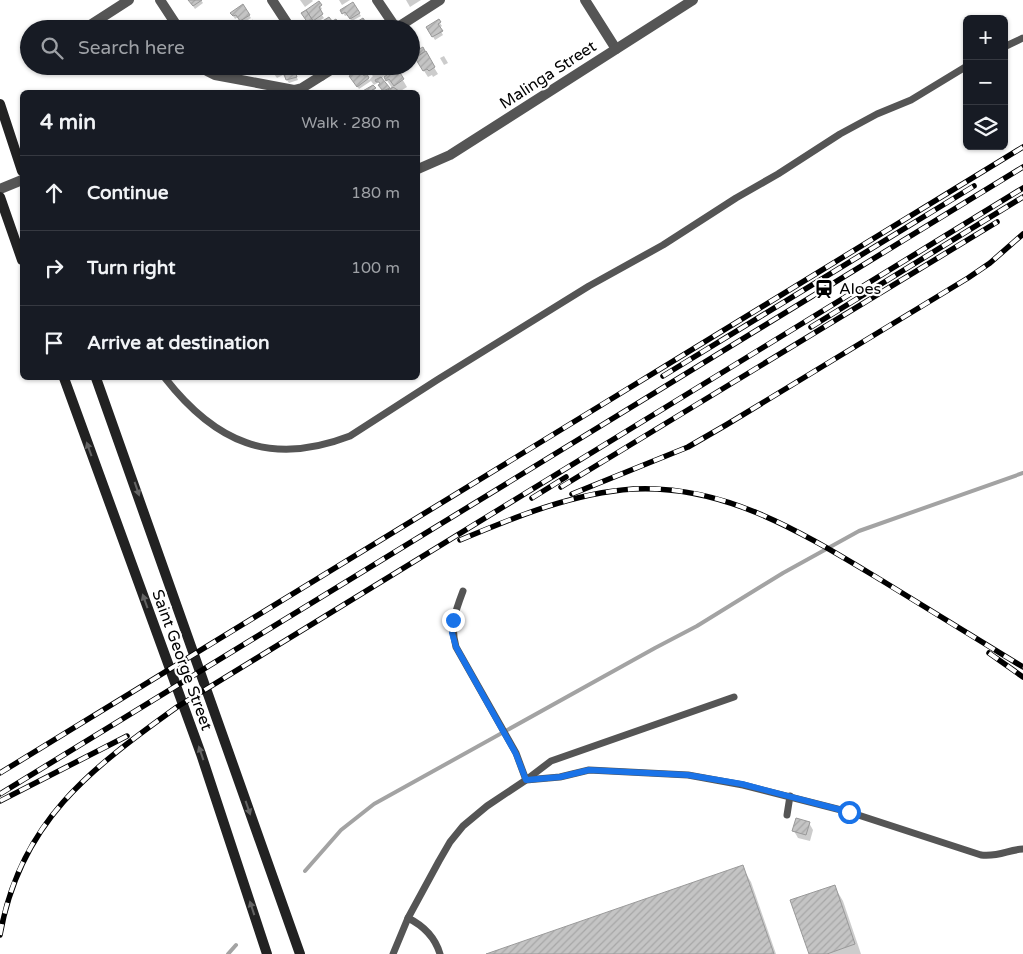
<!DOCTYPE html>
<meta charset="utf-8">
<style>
:root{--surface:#171b24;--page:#20242c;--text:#f1f3f6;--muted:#9ea1a6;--line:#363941}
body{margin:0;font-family:"Varela Round",sans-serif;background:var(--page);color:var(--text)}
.controls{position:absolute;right:15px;top:15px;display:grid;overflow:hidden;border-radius:8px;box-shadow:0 1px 4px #0004}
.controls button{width:45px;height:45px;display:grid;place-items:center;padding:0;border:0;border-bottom:1px solid var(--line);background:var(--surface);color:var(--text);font:25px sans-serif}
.stop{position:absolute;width:15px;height:15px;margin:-11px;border:4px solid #1a73e8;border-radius:50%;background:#fff}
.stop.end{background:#1a73e8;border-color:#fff;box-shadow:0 1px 5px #0008}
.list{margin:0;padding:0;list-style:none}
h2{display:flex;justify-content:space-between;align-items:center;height:65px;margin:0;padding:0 20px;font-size:21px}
h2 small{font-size:16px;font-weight:400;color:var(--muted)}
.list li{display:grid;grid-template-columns:32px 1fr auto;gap:15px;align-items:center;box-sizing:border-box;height:75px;padding:0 20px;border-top:1px solid var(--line)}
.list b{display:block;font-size:19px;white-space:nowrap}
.list em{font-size:16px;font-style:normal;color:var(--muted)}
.icon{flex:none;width:28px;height:28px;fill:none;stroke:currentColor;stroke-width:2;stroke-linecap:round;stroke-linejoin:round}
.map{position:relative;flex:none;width:1023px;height:954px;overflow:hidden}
.search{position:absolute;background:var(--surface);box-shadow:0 1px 4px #0004;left:20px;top:20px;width:400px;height:55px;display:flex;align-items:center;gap:12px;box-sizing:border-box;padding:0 18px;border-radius:28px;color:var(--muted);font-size:19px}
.panel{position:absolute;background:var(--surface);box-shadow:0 1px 4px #0004;left:20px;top:90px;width:400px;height:290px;border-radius:8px}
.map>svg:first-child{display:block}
</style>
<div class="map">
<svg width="1023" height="954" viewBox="0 0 1023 954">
<defs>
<pattern id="building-hatch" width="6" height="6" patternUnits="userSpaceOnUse" patternTransform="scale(1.25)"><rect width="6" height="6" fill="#c4c4c4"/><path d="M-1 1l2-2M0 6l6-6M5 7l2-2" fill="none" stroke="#a7a7a7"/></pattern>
</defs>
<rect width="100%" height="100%" fill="#fff"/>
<!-- shadow -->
<g fill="#0003" fill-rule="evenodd">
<path d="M 189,0 L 201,0 L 203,3 L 195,9 Z"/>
<path d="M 300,0 L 312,0 L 313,1 L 305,7 Z"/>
<path d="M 339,0 L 350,0 L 342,5 Z"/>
<path d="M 406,0 L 421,0 L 410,7 Z"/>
<path d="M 319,3 L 322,9 L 319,11 L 324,18 L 311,26 L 303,13 Z"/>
<path d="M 353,4 L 361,16 L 352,21 L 348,15 L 345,16 L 342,11 Z"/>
<path d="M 243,6 L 251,18 L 243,23 L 238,17 L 235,19 L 232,13 Z"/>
<path d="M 438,20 L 442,26 L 439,28 L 443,35 L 435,40 L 427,27 Z"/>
<path d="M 412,46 L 416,52 L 422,48 L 438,74 L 433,77 L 432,75 L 428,77 L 411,51 Z"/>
<path d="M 444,56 L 448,63 L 444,65 L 440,58 Z"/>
<path d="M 266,66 L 289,66 L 292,73 L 296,75 L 298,80 L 289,83 L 283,75 L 277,78 L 274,74 L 271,75 Z"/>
<path d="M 367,66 L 407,66 L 398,72 L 407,87 L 399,92 L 385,92 L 379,82 L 374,85 L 371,81 L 359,89 L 351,77 L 364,78 L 366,76 L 369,80 L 373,76 ZM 384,76 L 392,88 L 389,89 L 381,79 Z"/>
<path d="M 373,86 L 376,92 L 363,92 Z"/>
<path d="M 809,823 L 813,830 L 810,841 L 798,838 L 794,831 Z"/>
<path d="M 742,867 L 751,882 L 776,954 L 489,954 Z"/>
<path d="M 834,886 L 843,901 L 861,954 L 810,954 Z"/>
</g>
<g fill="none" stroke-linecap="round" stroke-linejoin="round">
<!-- stream -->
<g stroke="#a3a3a3" stroke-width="4">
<path d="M 305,871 L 341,830 L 374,804 L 655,648 L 697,626 L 783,573 L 859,531 L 1023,473"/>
<path d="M 228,954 L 236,945"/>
</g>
</g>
<!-- building -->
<g fill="url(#building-hatch)" stroke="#999">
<path d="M 188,0 L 202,0 L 193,6 Z"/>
<path d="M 319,1 L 322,5 L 319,7 L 323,14 L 313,21 L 306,10 Z"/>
<path d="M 353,2 L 360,13 L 350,19 L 345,12 L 342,14 L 340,10 Z"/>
<path d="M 243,4 L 250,15 L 240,21 L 236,15 L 233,16 L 230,13 Z"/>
<path d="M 306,10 L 313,21 L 308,23 L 301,13 Z"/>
<path d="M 329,17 L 332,21 L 329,23 L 333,29 L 318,29 L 316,25 Z"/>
<path d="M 363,18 L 370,28 L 352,29 L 350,26 Z"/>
<path d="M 336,19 L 341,27 L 333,29 L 329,23 Z"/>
<path d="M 439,19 L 441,22 L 438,24 L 443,31 L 432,37 L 426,27 Z"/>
<path d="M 253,20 L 259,29 L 241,29 Z"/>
<path d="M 149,21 L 154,29 L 136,29 Z"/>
<path d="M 423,47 L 425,51 L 415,58 L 412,53 Z"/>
<path d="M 426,51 L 435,67 L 429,71 L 427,69 L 423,71 L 415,58 Z"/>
<path d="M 265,66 L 290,66 L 291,68 L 281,74 L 278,68 L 272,72 L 269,67 L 266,69 Z"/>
<path d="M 366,66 L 381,66 L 382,68 L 372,75 Z"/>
<path d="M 397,68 L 404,79 L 394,86 L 389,79 L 386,81 L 384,77 Z"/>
<path d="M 360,70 L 364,76 L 367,74 L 369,78 L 357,87 L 349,76 Z"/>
<path d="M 295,71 L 297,77 L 286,80 L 284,74 Z"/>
<path d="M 381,77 L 390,88 L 383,91 L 378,85 L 380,84 L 379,82 L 376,82 L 375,80 Z"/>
<path d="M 373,85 L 376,88 L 372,90 L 374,92 L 361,92 Z"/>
<path d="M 393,87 L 399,91 L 396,92 L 384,92 Z"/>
<path d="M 796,818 L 810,822 L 806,835 L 792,831 Z"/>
<path d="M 743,865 L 774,954 L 486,954 Z"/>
<path d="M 835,885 L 855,944 L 827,954 L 809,954 L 790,900 Z"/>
</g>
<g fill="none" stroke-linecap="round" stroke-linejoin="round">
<!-- service -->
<g stroke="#555" stroke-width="7">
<path d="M 1004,47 L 1023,38"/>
<path d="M 165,378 C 215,442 270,467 350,436 L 437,380 L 589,286 L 663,245 L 736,198 L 778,174 L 840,134 L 877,114 L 911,100 L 967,66"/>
<path d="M 463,591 C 455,612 450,625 456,647 L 516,753 L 526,780 L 551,761 L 734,697"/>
<path d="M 787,815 L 790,796"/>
<path d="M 408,918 C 424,926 435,937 440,954"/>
<path d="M 393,954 L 408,918 L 439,861 L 450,842 L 463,826 L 487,806 L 526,780 L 560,777 L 589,770 L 688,775 L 743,785 L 849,812 L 981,855 C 1000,857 1007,850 1023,849"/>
</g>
<!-- minor -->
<g stroke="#555" stroke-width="10">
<path d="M 160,0 L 179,29"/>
<path d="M 272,0 L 291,29"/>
<path d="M 377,0 L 396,28"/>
<path d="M 585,0 L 616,49"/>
<path d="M 84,29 L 129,0"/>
<path d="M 395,29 L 440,0"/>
<path d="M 204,66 L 207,71 L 215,75 L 294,90 L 302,88 L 337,66"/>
<path d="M 315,66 L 321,76"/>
</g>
<!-- tertiary -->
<g stroke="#555" stroke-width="10">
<path d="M 418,169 L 450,155 L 693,0"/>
<path d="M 0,189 L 22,180"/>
</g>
<!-- secondary -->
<g stroke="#222" stroke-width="10">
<path d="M 0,104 L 22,171"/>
<path d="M 0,197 L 22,260"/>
<path d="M 64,378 L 201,754 L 267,954"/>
<path d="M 96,378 L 300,954"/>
</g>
<!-- rail casing -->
<g stroke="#000" stroke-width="5.5">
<g id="rail">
<path d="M 811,327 L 1023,197"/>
<path d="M 663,376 L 974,186"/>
<path d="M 561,487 L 997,222"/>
<path d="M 572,494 L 688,447 L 726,425 L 968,278 L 990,263 L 1023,234"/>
<path d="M 532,498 L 566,477"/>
<path d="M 460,540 C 515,517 573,493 633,489 C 726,484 804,534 881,580 C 928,609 975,638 1023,667"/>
<path d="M 989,653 L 1023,677"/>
<path d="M 0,773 L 1023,147"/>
<path d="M 0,794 L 1023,167"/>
<path d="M 0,801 L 127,736"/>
<path d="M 0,935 C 20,822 89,770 177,707 L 1023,188"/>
</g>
</g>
<!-- rail -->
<use href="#rail" stroke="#fff" stroke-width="4" stroke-dasharray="11" stroke-linecap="butt"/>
</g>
<!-- one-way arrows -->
<defs><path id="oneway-solid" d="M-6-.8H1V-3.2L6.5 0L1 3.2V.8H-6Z" transform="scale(1.25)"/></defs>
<g fill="#646464">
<use href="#oneway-solid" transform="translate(89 449) rotate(-110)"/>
<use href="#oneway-solid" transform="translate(137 489) rotate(71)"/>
<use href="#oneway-solid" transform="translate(145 601) rotate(-110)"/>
<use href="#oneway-solid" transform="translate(201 753) rotate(-109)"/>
<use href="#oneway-solid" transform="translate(248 808) rotate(71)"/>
<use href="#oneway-solid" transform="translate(252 908) rotate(-108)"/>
</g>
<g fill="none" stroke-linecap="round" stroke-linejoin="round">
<!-- route -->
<path stroke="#1a73e8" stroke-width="6" d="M 453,620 L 452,633 L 456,647 L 516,754 L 526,780 L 560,777 L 589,770 L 688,775 L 742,784 L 849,812"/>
</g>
<!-- icons -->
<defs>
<g id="station-bare" transform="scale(1.5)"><path d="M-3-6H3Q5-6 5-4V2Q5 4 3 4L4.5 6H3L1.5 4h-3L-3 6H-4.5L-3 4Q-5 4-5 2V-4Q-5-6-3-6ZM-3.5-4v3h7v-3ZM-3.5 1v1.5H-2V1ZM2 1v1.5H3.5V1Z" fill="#000" stroke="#fff" stroke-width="2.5" paint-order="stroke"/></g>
</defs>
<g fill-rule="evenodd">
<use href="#station-bare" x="824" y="289"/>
</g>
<g text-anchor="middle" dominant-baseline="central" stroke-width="4.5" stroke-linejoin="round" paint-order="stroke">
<!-- street labels -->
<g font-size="16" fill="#000" stroke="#fff">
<text transform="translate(548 75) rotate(-33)">Malinga Street</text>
<text transform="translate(182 660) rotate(70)">Saint George Street</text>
</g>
<!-- poi labels -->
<g font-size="16" fill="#000" stroke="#fff" text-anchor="start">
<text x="839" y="289">Aloes</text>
</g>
</g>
</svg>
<div class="controls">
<button>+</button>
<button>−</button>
<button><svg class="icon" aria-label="layers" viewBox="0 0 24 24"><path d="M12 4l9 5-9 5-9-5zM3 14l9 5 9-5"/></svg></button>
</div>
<div class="stop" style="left:849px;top:812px"></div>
<div class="stop end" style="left:453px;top:620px"></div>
<div class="search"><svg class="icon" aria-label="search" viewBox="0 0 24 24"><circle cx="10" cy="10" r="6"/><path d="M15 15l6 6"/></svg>Search here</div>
<section class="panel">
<h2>4 min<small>Walk · 280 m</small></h2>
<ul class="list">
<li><svg class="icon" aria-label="ahead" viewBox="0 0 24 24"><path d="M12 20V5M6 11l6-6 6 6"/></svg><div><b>Continue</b></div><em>180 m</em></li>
<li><svg class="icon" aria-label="right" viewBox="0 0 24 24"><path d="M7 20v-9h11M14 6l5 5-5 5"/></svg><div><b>Turn right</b></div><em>100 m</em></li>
<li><svg class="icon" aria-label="arrive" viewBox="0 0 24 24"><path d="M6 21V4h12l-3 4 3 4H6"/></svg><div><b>Arrive at destination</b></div></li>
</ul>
</section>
</div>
